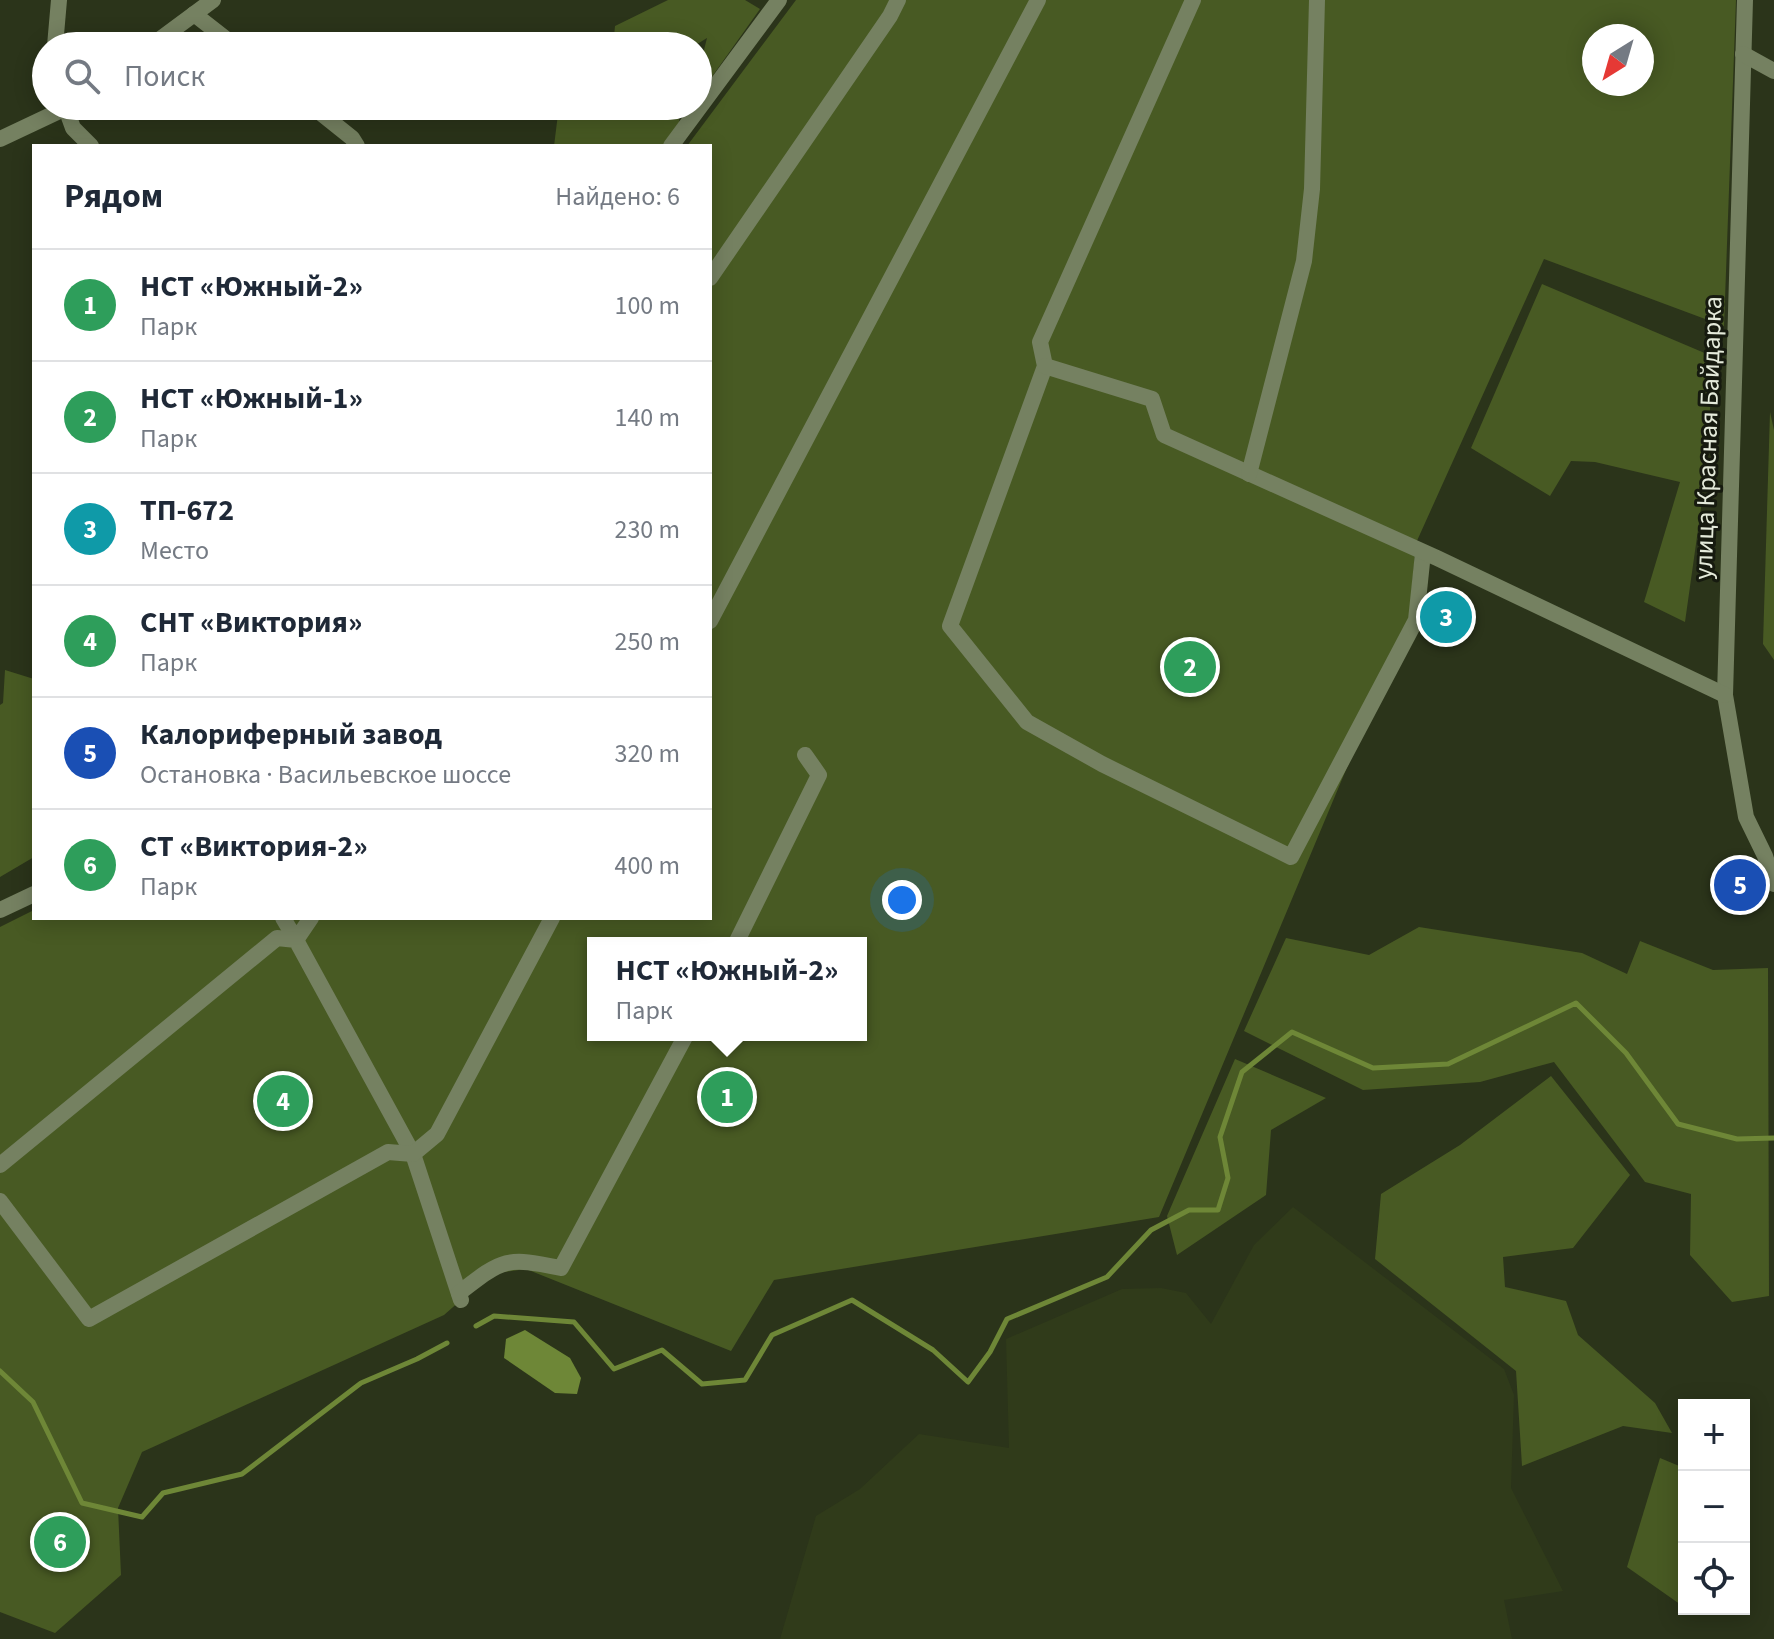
<!DOCTYPE html>
<html lang="ru">
<meta charset="utf-8">
<style>
:root{--surface:#fff;--page:#f2f2f3;--text:#1f2937;--muted:#747a83;--line:#e0e1e3;--accent:#0b8043}
body{margin:0;font-family:"Source Sans 3",sans-serif;background:var(--page);color:var(--text)}
.controls{position:absolute;right:24px;bottom:24px;display:grid;overflow:hidden;border-radius:0px;box-shadow:0 4px 20px #0003}
.controls button{width:72px;height:72px;display:grid;place-items:center;padding:0;border:0;border-bottom:2px solid var(--line);background:var(--surface);color:var(--text);font:40px sans-serif}
.compass{position:absolute;left:1582px;top:24px;width:72px;height:72px;border-radius:50%;background:var(--surface);box-shadow:0 4px 20px #0003;rotate:217deg}
.you{position:absolute;left:902px;top:900px;width:28px;height:28px;margin:-20px;border:6px solid #fff;border-radius:50%;background:#1a73e8;box-shadow:0 0 0 12px #1a73e833}
.badge{display:grid;place-items:center;width:52px;height:52px;border-radius:50%;background:var(--accent);color:#fff;font-size:26px;font-weight:700}
.pin{position:absolute;translate:-50% -50%;border:4px solid #fff;box-shadow:0 2px 8px #0006}
.popup{position:absolute;left:587px;top:937px;width:280px;height:104px;box-sizing:border-box;display:grid;place-content:center;border-radius:0px;background:var(--surface);filter:drop-shadow(0 2px 6px #0005);font-size:26px;white-space:nowrap;color:var(--muted)}
.popup b{font-size:30px;color:var(--text)}
.popup::after{content:'';position:absolute;left:50%;top:100%;margin-left:-16px;border:16px solid transparent;border-top-color:var(--surface)}
.list{margin:0;padding:0;list-style:none}
h2{display:flex;justify-content:space-between;align-items:center;height:104px;margin:0;padding:0 32px;font-size:34px}
h2 small{font-size:26px;font-weight:400;color:var(--muted)}
.list li{display:grid;grid-template-columns:52px 1fr auto;gap:24px;align-items:center;box-sizing:border-box;height:112px;padding:0 32px;border-top:2px solid var(--line)}
.list b{display:block;font-size:30px;white-space:nowrap}
.list p{margin:0;font-size:26px;white-space:nowrap;color:var(--muted)}
.list em{font-size:26px;font-style:normal;color:var(--muted)}
.icon{flex:none;width:44px;height:44px;fill:none;stroke:currentColor;stroke-width:2;stroke-linecap:round;stroke-linejoin:round}
.map{position:relative;flex:none;width:1774px;height:1639px;overflow:hidden}
.search{position:absolute;background:var(--surface);box-shadow:0 4px 20px #0003;left:32px;top:32px;width:680px;height:88px;display:flex;align-items:center;gap:20px;box-sizing:border-box;padding:0 28px;border-radius:44px;color:var(--muted);font-size:30px}
.panel{position:absolute;background:var(--surface);box-shadow:0 4px 20px #0003;left:32px;top:144px;width:680px;height:776px;border-radius:0px}
.map>svg:first-child{display:block}
</style>
<div class="map">
<svg width="1774" height="1639" viewBox="0 0 1774 1639">
<rect width="100%" height="100%" fill="#2b341a"/>
<!-- built -->
<path fill="#303b1a" d="M 1293,1207 L 1504,1369 L 1514,1395 L 1511,1488 L 1563,1591 L 1504,1600 L 1512,1639 L 780,1639 L 816,1516 L 860,1489 L 919,1434 L 1009,1448 L 1006,1339 L 1122,1289 L 1161,1288 L 1186,1293 L 1211,1324 L 1254,1245 Z"/>
<!-- green -->
<g fill="#485a23" fill-rule="evenodd">
<path d="M 668,0 L 745,0 L 760,9 L 706,85 L 698,74 L 707,38 L 694,46 L 613,46 L 615,26 Z"/>
<path d="M 796,0 L 1736,0 L 1724,326 L 1544,259 L 1416,543 L 1409,619 L 1159,1217 L 774,1280 L 731,1351 L 526,1269 L 475,1276 L 461,1300 L 444,1315 L 142,1452 L 118,1508 L 121,1575 L 55,1633 L 0,1612 L 0,927 L 34,910 L 34,918 L 710,918 L 710,146 L 687,146 ZM 1594,36 L 1642,36 L 1642,84 L 1594,84 ZM 593,943 L 861,943 L 861,1035 L 593,1035 Z"/>
<path d="M 559,106 L 677,106 L 680,125 L 664,146 L 554,146 Z"/>
<path d="M 1542,284 L 1714,357 L 1704,487 L 1685,622 L 1644,602 L 1680,482 L 1595,462 L 1571,461 L 1550,496 L 1471,448 Z"/>
<path d="M 1770,412 L 1774,430 L 1774,660 L 1763,644 Z"/>
<path d="M 5,670 L 34,679 L 34,857 L 0,877 L 0,705 L 3,703 Z"/>
<path d="M 1419,927 L 1582,953 L 1627,974 L 1640,941 L 1713,970 L 1768,968 L 1769,1296 L 1732,1302 L 1690,1255 L 1691,1194 L 1645,1182 L 1554,1062 L 1480,1082 L 1363,1090 L 1244,1031 L 1286,938 L 1369,955 Z"/>
<path d="M 1235,1059 L 1326,1098 L 1271,1130 L 1266,1195 L 1177,1255 L 1167,1216 Z"/>
<path d="M 1551,1076 L 1630,1175 L 1573,1248 L 1503,1257 L 1505,1287 L 1566,1301 L 1578,1335 L 1655,1403 L 1672,1433 L 1623,1426 L 1522,1466 L 1516,1371 L 1375,1259 L 1381,1194 L 1460,1145 Z"/>
<path d="M 1660,1458 L 1684,1468 L 1684,1607 L 1627,1567 Z"/>
</g>
<!-- water -->
<path fill="#6e8737" d="M 525,1330 L 570,1358 L 581,1378 L 577,1394 L 555,1393 L 504,1358 L 506,1339 Z"/>
<g fill="none" stroke-linecap="round" stroke-linejoin="round">
<!-- stream -->
<g stroke="#6e8737" stroke-width="5">
<path d="M 476,1326 L 494,1316 L 574,1322 L 614,1369 L 662,1350 L 702,1384 L 745,1380 L 772,1335 L 852,1300 L 933,1350 L 968,1382 L 990,1352 L 1007,1319 L 1107,1277 L 1151,1230 L 1189,1210 L 1218,1210 L 1228,1178 L 1220,1137 L 1242,1072 L 1292,1032 L 1373,1068 L 1448,1064 L 1576,1003 L 1626,1053 L 1678,1124 L 1737,1139 L 1774,1138"/>
<path d="M 0,1371 L 33,1402 L 82,1503 L 142,1517 L 163,1493 L 242,1474 L 361,1383 L 417,1359 L 447,1343"/>
</g>
<!-- minor -->
<g stroke="#758161" stroke-width="16">
<path d="M 1193,0 L 1040,342 L 1045,366 L 950,626 L 1027,722 L 1102,764 L 1291,857 L 1416,620 L 1423,553"/>
<path d="M 1745,0 L 1725,695 L 1746,817 L 1765,856 L 1774,884"/>
<path d="M 194,14 L 235,46"/>
<path d="M 55,46 L 59,0"/>
<path d="M 151,46 L 213,0"/>
<path d="M 1743,54 L 1774,71"/>
<path d="M 65,106 L 73,128 L 91,146"/>
<path d="M 312,106 L 352,138 L 357,146"/>
<path d="M 0,139 L 70,106"/>
<path d="M 671,146 L 779,0"/>
<path d="M 710,278 L 890,16 L 898,0"/>
<path d="M 1045,366 L 1152,399 L 1164,435 L 1437,558 L 1725,695"/>
<path d="M 1249,474 L 1304,261 L 1312,189 L 1317,0"/>
<path d="M 710,621 L 1038,0"/>
<path d="M 0,910 L 34,894"/>
<path d="M 283,918 L 296,940 L 311,918"/>
<path d="M 736,943 L 819,775 L 805,755"/>
<path d="M 0,1165 L 277,938 L 296,940 L 413,1154 L 461,1300"/>
<path d="M 0,1201 L 89,1319 L 388,1152 L 413,1154 L 437,1134 L 552,918"/>
<path d="M 459,1293 C 504,1258 506,1257 561,1268 L 686,1035"/>
</g>
</g>
<g text-anchor="middle" dominant-baseline="central" stroke-width="6" stroke-linejoin="round" paint-order="stroke">
<!-- street labels -->
<g font-size="26" fill="#e4eada" stroke="#161a0f">
<text transform="translate(1708 438) rotate(-88)">улица Красная Байдарка</text>
</g>
</g>
</svg>
<div class="controls">
<button>+</button>
<button>−</button>
<button><svg class="icon" aria-label="locate" viewBox="0 0 24 24"><circle cx="12" cy="12" r="6"/><path d="M12 2v4M12 18v4M2 12h4M18 12h4"/></svg></button>
</div>
<svg class="compass" viewBox="-18 -18 36 36"><path d="M0-13l5 13h-10z" fill="#e53935"/><path d="M0 13l5-13h-10z" fill="#747a83"/></svg>
<div class="you"></div>
<div class="pin badge" style="left:727px;top:1097px;background:#2e9e5b">1</div>
<div class="popup"><b>НСТ «Южный-2»</b>Парк</div>
<div class="pin badge" style="left:1190px;top:667px;background:#2e9e5b">2</div>
<div class="pin badge" style="left:1446px;top:617px;background:#0f9aa8">3</div>
<div class="pin badge" style="left:283px;top:1101px;background:#2e9e5b">4</div>
<div class="pin badge" style="left:1740px;top:885px;background:#1a4fb4">5</div>
<div class="pin badge" style="left:60px;top:1542px;background:#2e9e5b">6</div>
<div class="search"><svg class="icon" aria-label="search" viewBox="0 0 24 24"><circle cx="10" cy="10" r="6"/><path d="M15 15l6 6"/></svg>Поиск</div>
<section class="panel">
<h2>Рядом<small>Найдено: 6</small></h2>
<ul class="list">
<li><span class="badge" style="background:#2e9e5b">1</span><div><b>НСТ «Южный-2»</b><p>Парк</p></div><em>100 m</em></li>
<li><span class="badge" style="background:#2e9e5b">2</span><div><b>НСТ «Южный-1»</b><p>Парк</p></div><em>140 m</em></li>
<li><span class="badge" style="background:#0f9aa8">3</span><div><b>ТП-672</b><p>Место</p></div><em>230 m</em></li>
<li><span class="badge" style="background:#2e9e5b">4</span><div><b>СНТ «Виктория»</b><p>Парк</p></div><em>250 m</em></li>
<li><span class="badge" style="background:#1a4fb4">5</span><div><b>Калориферный завод</b><p>Остановка · Васильевское шоссе</p></div><em>320 m</em></li>
<li><span class="badge" style="background:#2e9e5b">6</span><div><b>СТ «Виктория-2»</b><p>Парк</p></div><em>400 m</em></li>
</ul>
</section>
</div>
